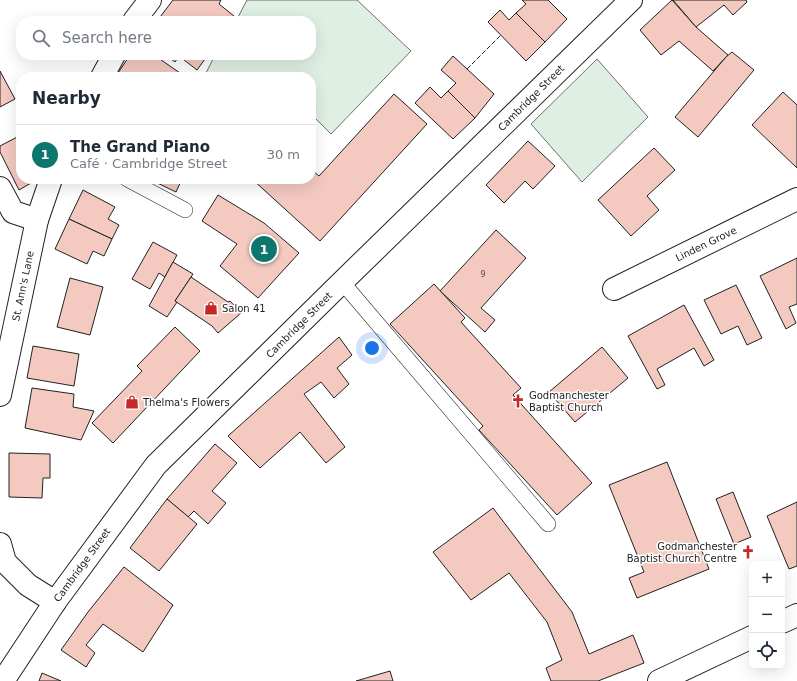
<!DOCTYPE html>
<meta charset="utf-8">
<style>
:root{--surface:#fff;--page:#f6f6f7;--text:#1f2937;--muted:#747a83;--line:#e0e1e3;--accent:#0f766e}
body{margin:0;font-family:"DejaVu Sans",sans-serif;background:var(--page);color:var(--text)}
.controls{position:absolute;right:12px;bottom:12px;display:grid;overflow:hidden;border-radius:8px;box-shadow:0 4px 16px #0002}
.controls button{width:36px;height:36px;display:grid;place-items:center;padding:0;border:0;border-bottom:1px solid var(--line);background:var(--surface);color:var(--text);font:20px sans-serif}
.you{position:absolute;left:372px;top:348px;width:14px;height:14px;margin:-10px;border:3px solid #fff;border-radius:50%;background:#1a73e8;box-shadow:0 0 0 6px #1a73e833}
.badge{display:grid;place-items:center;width:26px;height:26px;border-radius:50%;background:var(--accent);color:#fff;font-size:13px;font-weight:700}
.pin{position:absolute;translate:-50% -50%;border:2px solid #fff;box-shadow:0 1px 4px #0006}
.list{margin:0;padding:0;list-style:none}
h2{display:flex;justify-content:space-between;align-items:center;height:52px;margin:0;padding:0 16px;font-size:17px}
h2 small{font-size:13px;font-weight:400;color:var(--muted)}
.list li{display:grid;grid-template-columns:26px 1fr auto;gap:12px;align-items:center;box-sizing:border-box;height:60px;padding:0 16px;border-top:1px solid var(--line)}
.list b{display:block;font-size:15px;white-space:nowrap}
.list p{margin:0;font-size:13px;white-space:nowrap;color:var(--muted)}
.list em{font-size:13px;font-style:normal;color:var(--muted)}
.icon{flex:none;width:22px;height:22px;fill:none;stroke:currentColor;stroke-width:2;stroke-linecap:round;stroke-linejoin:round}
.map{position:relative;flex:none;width:797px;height:681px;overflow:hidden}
.search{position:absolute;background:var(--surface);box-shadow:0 4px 16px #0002;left:16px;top:16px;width:300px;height:44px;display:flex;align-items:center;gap:10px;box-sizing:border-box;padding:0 14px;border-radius:16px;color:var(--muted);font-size:15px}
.panel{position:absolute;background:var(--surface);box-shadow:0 4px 16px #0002;left:16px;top:72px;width:300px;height:112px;border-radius:16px}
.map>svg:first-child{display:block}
</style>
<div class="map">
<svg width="797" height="681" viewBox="0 0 797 681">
<rect width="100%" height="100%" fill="#fff"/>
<!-- green -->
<g fill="#e0efe3" stroke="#6f6f6f">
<path d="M 247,0 L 357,0 L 411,51 L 331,134 L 311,114 L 311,77 L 204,77 L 215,55 L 311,55 L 311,21 L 236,21 Z"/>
<path d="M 597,59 L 648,117 L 582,182 L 531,124 Z"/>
</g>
<!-- building -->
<g fill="#f3c9c0" stroke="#222">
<path d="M 173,0 L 221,0 L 219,4 L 234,16 L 231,21 L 157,21 Z"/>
<path d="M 522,0 L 548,0 L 567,19 L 545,42 L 516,13 L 526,4 Z"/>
<path d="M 672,0 L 696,27 L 728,55 L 713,71 L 679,41 L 661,55 L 640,30 Z"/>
<path d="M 673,0 L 746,0 L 747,2 L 733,15 L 724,5 L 696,27 Z"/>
<path d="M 500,10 L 509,20 L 516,13 L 545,42 L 526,61 L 488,22 Z"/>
<path d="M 732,52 L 754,70 L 698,137 L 675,117 L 726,57 Z"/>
<path d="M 130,55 L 154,55 L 180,73 L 177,77 L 124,77 L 118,73 Z"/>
<path d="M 166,55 L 208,55 L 197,70 L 179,56 L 175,62 Z"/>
<path d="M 453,56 L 494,94 L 475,118 L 448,91 L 456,83 L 441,70 Z"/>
<path d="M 0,71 L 15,99 L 0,107 Z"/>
<path d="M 430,87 L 441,98 L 448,91 L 475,118 L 453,139 L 415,103 Z"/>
<path d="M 783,92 L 797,105 L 797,168 L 752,125 Z"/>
<path d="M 394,94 L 427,124 L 320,241 L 252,179 L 311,179 L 311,169 L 319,176 Z"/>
<path d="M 21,135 L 21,179 L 38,179 L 19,190 L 0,152 L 0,146 Z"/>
<path d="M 528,141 L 555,166 L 533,189 L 525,181 L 504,203 L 486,185 Z"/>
<path d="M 654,148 L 675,170 L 647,196 L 659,210 L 631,236 L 598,200 Z"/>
<path d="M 149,179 L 182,179 L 176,192 Z"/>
<path d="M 83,190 L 115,207 L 108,219 L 119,225 L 112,239 L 69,219 Z"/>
<path d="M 218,195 L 264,223 L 299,253 L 258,298 L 220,266 L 237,244 L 202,221 Z"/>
<path d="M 69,219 L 112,239 L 104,256 L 93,251 L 87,264 L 55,249 Z"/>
<path d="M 496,230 L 526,258 L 481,308 L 495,320 L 485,332 L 440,291 Z"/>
<path d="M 153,242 L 177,255 L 165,277 L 159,273 L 150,289 L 132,279 Z"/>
<path d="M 797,258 L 797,304 L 789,307 L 796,323 L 786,329 L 760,276 Z"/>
<path d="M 173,262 L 193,274 L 175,301 L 177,302 L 167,317 L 149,306 Z"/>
<path d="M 191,277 L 228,302 L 230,301 L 241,313 L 218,333 L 212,326 L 175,301 Z"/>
<path d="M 70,278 L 103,287 L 90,335 L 57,327 Z"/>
<path d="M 434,284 L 465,318 L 461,322 L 521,388 L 513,395 L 592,483 L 557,515 L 479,430 L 483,426 L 390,324 Z"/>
<path d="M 736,285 L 762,338 L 747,345 L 738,326 L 721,334 L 704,300 Z"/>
<path d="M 684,305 L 714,360 L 704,366 L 694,348 L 657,369 L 665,385 L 657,389 L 628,336 Z"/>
<path d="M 175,327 L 200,351 L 113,443 L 92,423 L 142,371 L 137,366 Z"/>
<path d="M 339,337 L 352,355 L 337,368 L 349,384 L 334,398 L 321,382 L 304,394 L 345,447 L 326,463 L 300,432 L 260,468 L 228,436 Z"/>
<path d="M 33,346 L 79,354 L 74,386 L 27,378 Z"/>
<path d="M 602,347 L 628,378 L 575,422 L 549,392 Z"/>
<path d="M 32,388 L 74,394 L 73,407 L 94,411 L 81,440 L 25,428 Z"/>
<path d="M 215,444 L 237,463 L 212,491 L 226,503 L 208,524 L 194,511 L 188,517 L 167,499 Z"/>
<path d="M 9,453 L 50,454 L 50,478 L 43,478 L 42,498 L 9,497 Z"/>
<path d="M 667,462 L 709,569 L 637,598 L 629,578 L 644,572 L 609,485 Z"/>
<path d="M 733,492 L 751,537 L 734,544 L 716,499 Z"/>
<path d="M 167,499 L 197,524 L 159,571 L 130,548 Z"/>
<path d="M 797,502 L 797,566 L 789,569 L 767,516 Z"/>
<path d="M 493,508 L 572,612 L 589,654 L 633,635 L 644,663 L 598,681 L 551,681 L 546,668 L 562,660 L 547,622 L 509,573 L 471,600 L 433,552 Z"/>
<path d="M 124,567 L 173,605 L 143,652 L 103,624 L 86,645 L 95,653 L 86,667 L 61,650 L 88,612 Z"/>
<path d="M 390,671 L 393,681 L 356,681 Z"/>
<path d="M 42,673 L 61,681 L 39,681 Z"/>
</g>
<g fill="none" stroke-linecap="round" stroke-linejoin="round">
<!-- service casing -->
<g stroke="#222" stroke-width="16">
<g id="service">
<path d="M 127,179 L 185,210"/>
<path d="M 342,282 L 548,524"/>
</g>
</g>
<!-- minor casing -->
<g stroke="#222" stroke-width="24">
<g id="minor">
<path d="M 134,21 L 150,0"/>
<path d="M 102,77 L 114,55"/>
<path d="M 0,188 L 13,212 L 37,220"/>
<path d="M 614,289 L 797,199"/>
<path d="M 0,395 L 37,220 L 51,179"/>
<path d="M 0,544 L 5,562 L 28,585 L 55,602"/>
<path d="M 782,622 L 797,615"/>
<path d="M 659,681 L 752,637"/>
</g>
</g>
<!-- secondary casing -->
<g stroke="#222" stroke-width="24">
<path id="secondary" d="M 3,681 L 55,602 L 156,465 L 342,282 L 631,0"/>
</g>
<!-- service -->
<use href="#service" stroke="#fff" stroke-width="15"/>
<!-- minor -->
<use href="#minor" stroke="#fff" stroke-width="22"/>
<!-- secondary -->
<use href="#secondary" stroke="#fff" stroke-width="22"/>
<!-- fence -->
<path stroke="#222" stroke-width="1" stroke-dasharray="5 2" stroke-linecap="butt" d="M 467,69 L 501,35"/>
</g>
<!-- icons -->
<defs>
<g id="shop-bare" transform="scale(1.08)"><path d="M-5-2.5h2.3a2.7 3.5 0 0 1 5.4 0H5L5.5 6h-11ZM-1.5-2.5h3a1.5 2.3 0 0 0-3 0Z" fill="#c62828" stroke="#fff" stroke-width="2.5" paint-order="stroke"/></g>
<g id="church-bare" transform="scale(1.08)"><path d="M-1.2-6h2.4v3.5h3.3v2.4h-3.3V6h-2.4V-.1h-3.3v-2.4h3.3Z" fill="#c62828" stroke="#fff" stroke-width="2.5" paint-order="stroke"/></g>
</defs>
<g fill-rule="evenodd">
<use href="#shop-bare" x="211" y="308"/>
<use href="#church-bare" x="518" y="401"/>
<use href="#shop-bare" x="132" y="402"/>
<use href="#church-bare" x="748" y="552"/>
</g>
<g text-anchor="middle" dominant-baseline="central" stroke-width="3" stroke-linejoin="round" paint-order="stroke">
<!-- number labels -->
<g font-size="8" fill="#564c4a">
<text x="483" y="274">9</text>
</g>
<!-- street labels -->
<g font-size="10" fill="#222" stroke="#fff">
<text transform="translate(531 98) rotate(-45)">Cambridge Street</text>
<text transform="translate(706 244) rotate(-26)">Linden Grove</text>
<text transform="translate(23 286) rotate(-78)">St. Ann's Lane</text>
<text transform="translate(299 325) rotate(-45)">Cambridge Street</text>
<text transform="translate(82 565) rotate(-54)">Cambridge Street</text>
</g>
<!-- poi labels -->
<g font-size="10" fill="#222" stroke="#fff" text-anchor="start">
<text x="222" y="308">Salon 41</text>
<text x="529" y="395">Godmanchester<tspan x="529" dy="12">Baptist Church</tspan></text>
<text x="143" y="402">Thelma's Flowers</text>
<text x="737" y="546" text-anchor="end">Godmanchester<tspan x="737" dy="12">Baptist Church Centre</tspan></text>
</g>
</g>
</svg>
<div class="controls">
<button>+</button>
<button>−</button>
<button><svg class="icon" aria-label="locate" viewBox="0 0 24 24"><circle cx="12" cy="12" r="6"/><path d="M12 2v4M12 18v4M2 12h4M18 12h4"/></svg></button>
</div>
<div class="you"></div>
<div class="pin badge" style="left:264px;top:249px">1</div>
<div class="search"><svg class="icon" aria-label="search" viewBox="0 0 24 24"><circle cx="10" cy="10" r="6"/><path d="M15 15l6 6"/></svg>Search here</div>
<section class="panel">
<h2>Nearby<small></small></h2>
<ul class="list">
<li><span class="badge">1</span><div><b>The Grand Piano</b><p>Café · Cambridge Street</p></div><em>30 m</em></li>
</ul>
</section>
</div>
